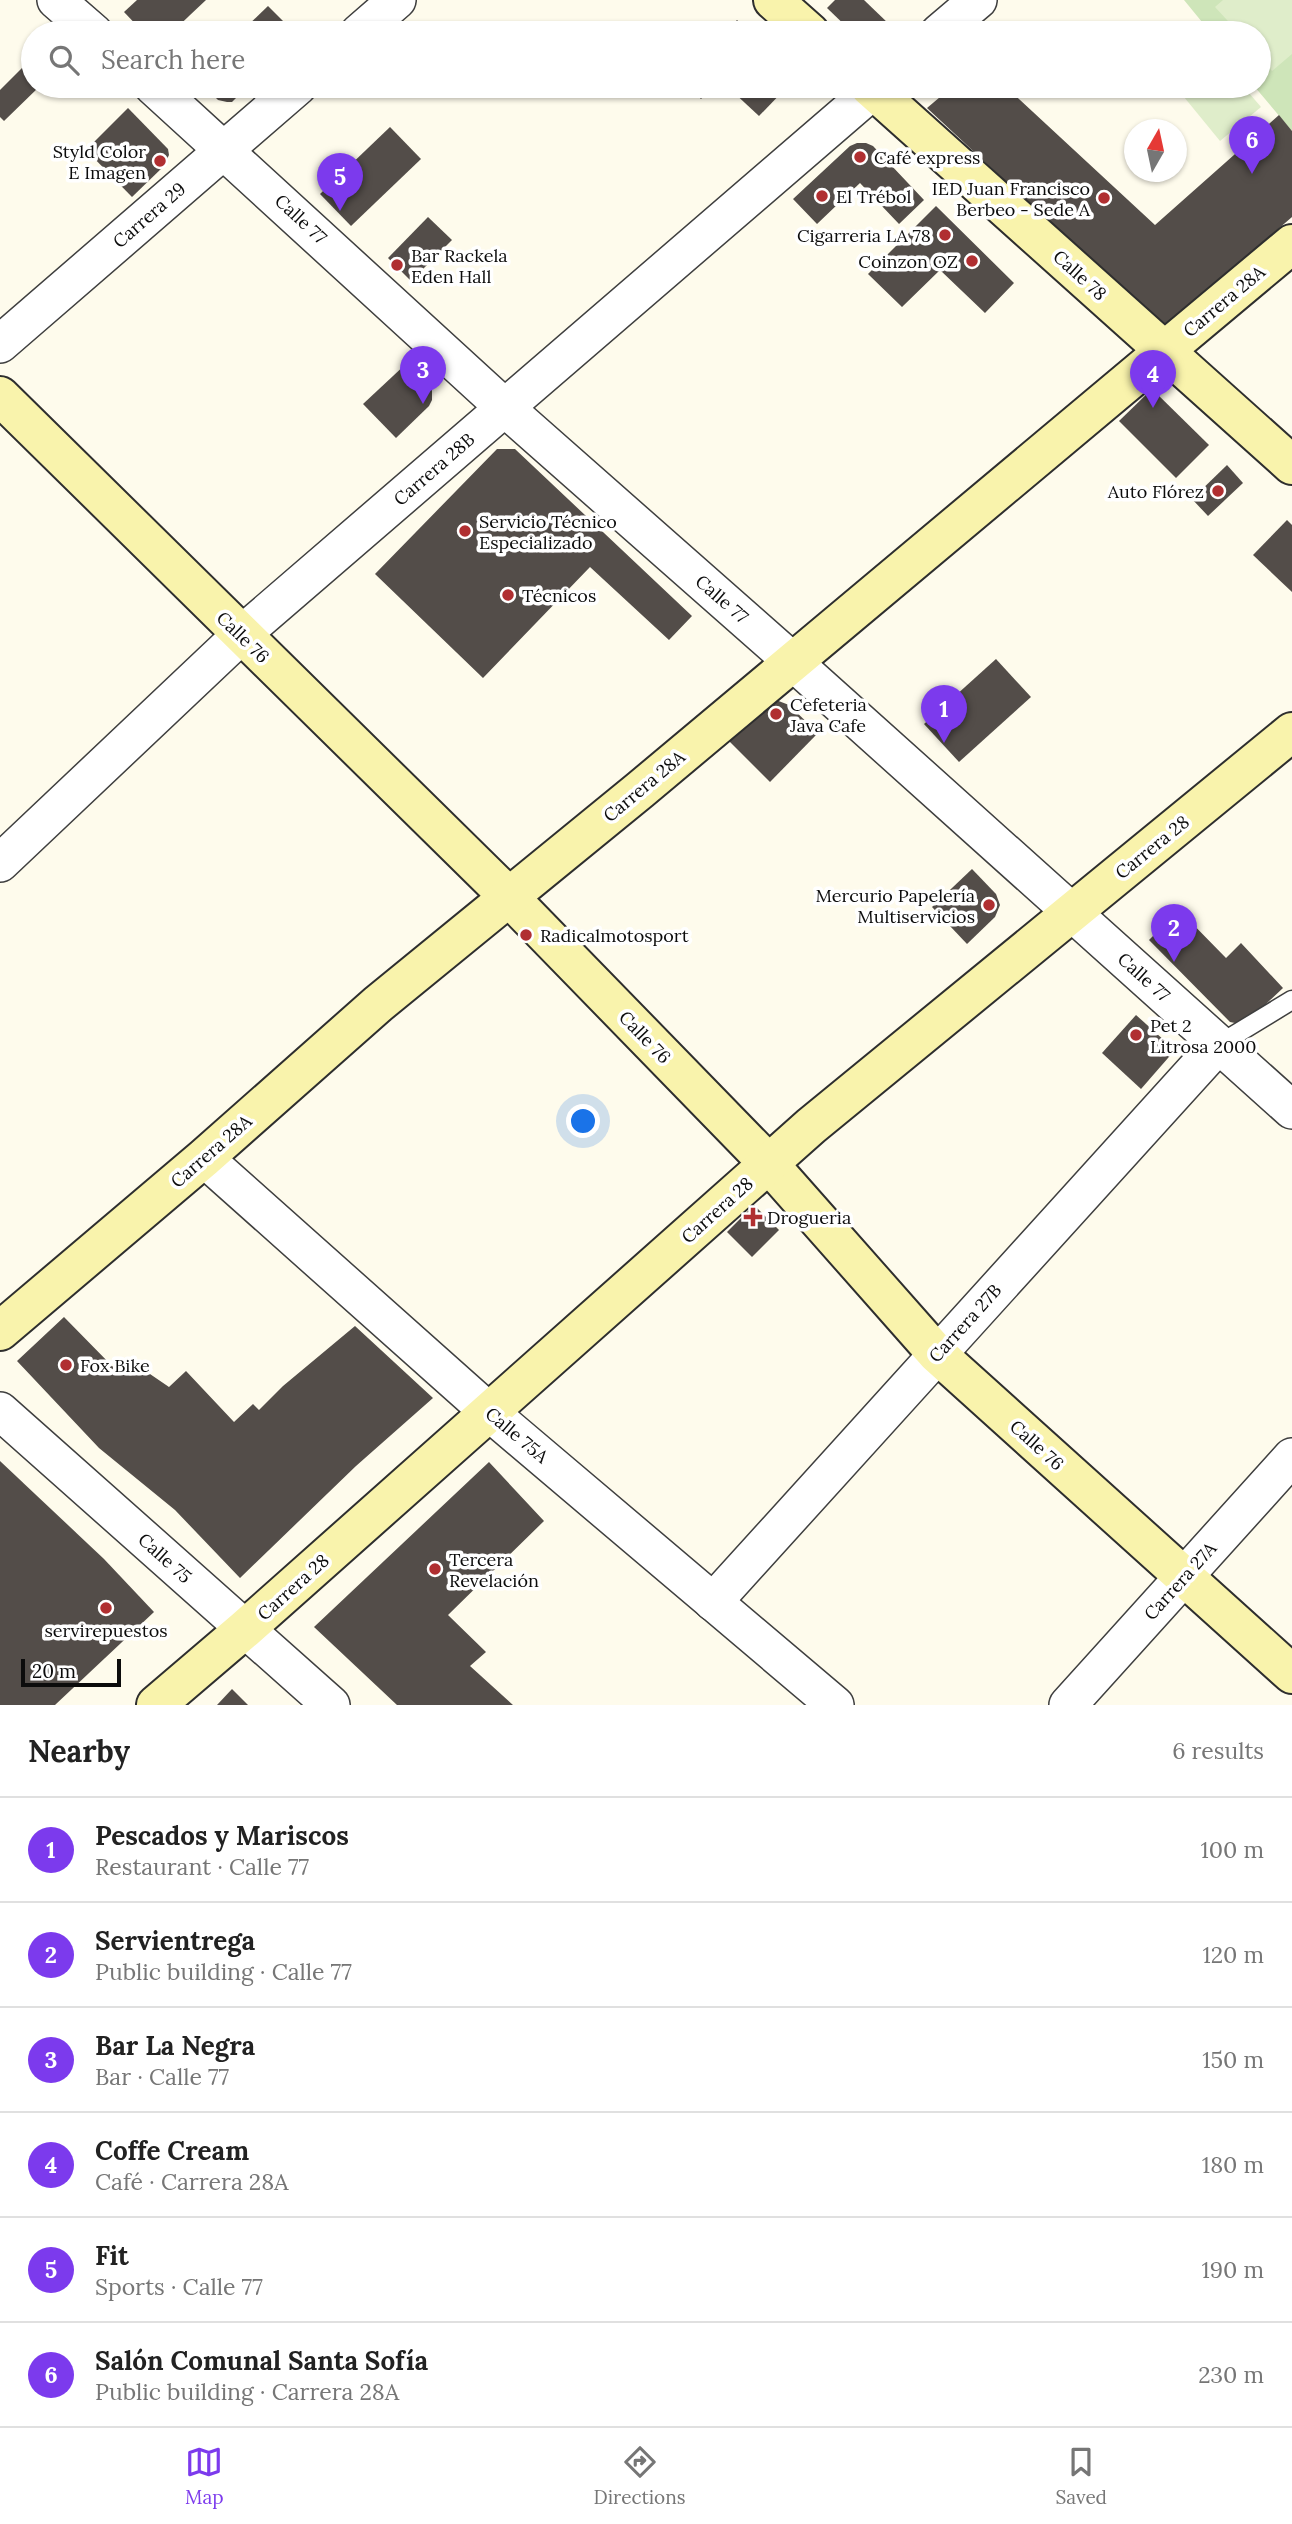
<!DOCTYPE html>
<meta charset="utf-8">
<style>
:root{--surface:#fff;--page:#f2f2f2;--text:#222;--muted:#767676;--line:#e0e0e0;--accent:#7c3aed}
body{margin:0;font-family:Lora,serif;background:var(--page);color:var(--text)}
.compass{position:absolute;left:1124px;top:119px;width:63px;height:63px;border-radius:50%;background:var(--surface);box-shadow:0 2px 5px #0004;rotate:9deg}
.scale{position:absolute;left:21px;bottom:18px;width:100px;box-sizing:border-box;padding-left:7px;border:4px solid #0c0c0c;border-top:0;font-size:19px;line-height:24px;white-space:nowrap;color:#0c0c0c;-webkit-text-stroke:5px #fff;paint-order:stroke}
.you{position:absolute;left:584px;top:1122px;width:24px;height:24px;margin:-18px;border:5px solid #fff;border-radius:50%;background:#1a73e8;box-shadow:0 0 0 10px #1a73e833}
.badge{display:grid;place-items:center;width:46px;height:46px;border-radius:50%;background:var(--accent);color:#fff;font-size:23px;font-weight:700}
.pin{position:absolute;translate:-50% -58px;filter:drop-shadow(0 2px 4px #0008)}
.pin::after{content:'';position:absolute;top:37px;width:24px;height:21px;background:inherit;clip-path:polygon(0 0,100% 0,50% 100%)}
.list{margin:0;padding:0;list-style:none}
h2{display:flex;justify-content:space-between;align-items:center;height:91px;margin:0;padding:0 28px;font-size:30px}
h2 small{font-size:23px;font-weight:400;color:var(--muted)}
.list li{display:grid;grid-template-columns:46px 1fr auto;gap:21px;align-items:center;box-sizing:border-box;height:105px;padding:0 28px;border-top:2px solid var(--line)}
.list b{display:block;font-size:26px;white-space:nowrap}
.list p{margin:0;font-size:23px;white-space:nowrap;color:var(--muted)}
.list em{font-size:23px;font-style:normal;color:var(--muted)}
.icon{flex:none;width:38px;height:38px;fill:none;stroke:currentColor;stroke-width:2;stroke-linecap:round;stroke-linejoin:round}
.map{position:relative;flex:none;width:1292px;height:1705px;overflow:hidden}
.search{position:absolute;background:var(--surface);box-shadow:0 2px 5px #0004;left:21px;right:21px;top:21px;height:77px;display:flex;align-items:center;gap:18px;box-sizing:border-box;padding:0 24px;border-radius:38px;color:var(--muted);font-size:26px}
.sheet{height:721px;background:var(--surface)}
nav{display:flex;justify-content:space-around;align-items:center;box-sizing:border-box;height:98px;border-top:2px solid var(--line);background:var(--surface);font-size:19px;color:var(--muted)}
nav a{display:grid;justify-items:center;gap:4px}
nav .on{color:var(--accent)}
.map>svg:first-child{display:block}
</style>
<div class="map">
<svg width="1292" height="1705" viewBox="0 0 1292 1705">
<rect width="100%" height="100%" fill="#fefbec"/>
<!-- green -->
<path fill="#cee5b9" d="M 1184,0 L 1292,0 L 1292,131 L 1254,86 L 1259,86 L 1259,33 L 1211,33 Z"/>
<!-- pitch -->
<g fill="#dfedca">
<path d="M 1223,0 L 1292,0 L 1292,54 L 1272,71 L 1259,56 L 1259,33 L 1239,33 L 1215,7 Z"/>
<path d="M 1175,86 L 1243,86 L 1261,107 L 1220,141 Z"/>
</g>
<!-- building -->
<g fill="#534d49">
<path d="M 137,0 L 206,0 L 171,33 L 144,33 L 124,12 Z"/>
<path d="M 835,0 L 864,0 L 890,25 L 882,33 L 853,33 L 827,8 Z"/>
<path d="M 268,6 L 295,33 L 240,33 Z"/>
<path d="M 737,20 L 751,33 L 724,33 Z"/>
<path d="M 33,57 L 33,86 L 40,86 L 4,121 L 0,117 L 0,90 Z"/>
<path d="M 204,86 L 248,86 L 232,102 L 227,102 L 218,100 Z"/>
<path d="M 687,86 L 714,86 L 701,99 Z"/>
<path d="M 735,86 L 788,86 L 759,116 L 731,90 Z"/>
<path d="M 953,86 L 1005,86 L 1155,225 L 1279,115 L 1292,131 L 1292,217 L 1163,328 L 927,108 Z"/>
<path d="M 128,108 L 168,149 L 169,155 L 163,167 L 132,197 L 86,150 Z"/>
<path d="M 390,127 L 421,159 L 351,226 L 320,194 Z"/>
<path d="M 857,143 L 866,143 L 873,146 L 924,200 L 899,224 L 860,183 L 817,224 L 793,199 L 850,146 Z"/>
<path d="M 936,206 L 1014,283 L 985,313 L 940,270 L 902,307 L 868,274 Z"/>
<path d="M 428,217 L 452,240 L 411,281 L 388,258 Z"/>
<path d="M 408,362 L 432,388 L 432,400 L 429,406 L 396,438 L 363,404 Z"/>
<path d="M 1152,389 L 1209,445 L 1176,478 L 1119,421 Z"/>
<path d="M 497,449 L 515,449 L 692,616 L 669,640 L 590,567 L 483,678 L 375,574 Z"/>
<path d="M 1227,465 L 1243,483 L 1208,516 L 1192,499 Z"/>
<path d="M 1287,520 L 1292,525 L 1292,592 L 1253,555 Z"/>
<path d="M 996,659 L 1031,697 L 959,762 L 924,724 Z"/>
<path d="M 776,700 L 789,705 L 818,733 L 770,782 L 729,741 L 765,704 Z"/>
<path d="M 972,869 L 996,894 L 1000,905 L 995,917 L 967,944 L 932,907 Z"/>
<path d="M 1179,910 L 1226,958 L 1241,943 L 1283,988 L 1249,1020 L 1240,1024 L 1230,1022 L 1149,940 Z"/>
<path d="M 1136,1015 L 1175,1050 L 1141,1089 L 1102,1053 Z"/>
<path d="M 754,1205 L 779,1230 L 752,1257 L 727,1232 Z"/>
<path d="M 64,1317 L 116,1370 L 128,1359 L 169,1387 L 186,1371 L 234,1422 L 253,1404 L 259,1410 L 283,1386 L 355,1326 L 433,1398 L 356,1466 L 240,1578 L 175,1510 L 99,1448 L 17,1361 Z"/>
<path d="M 0,1461 L 104,1559 L 154,1612 L 55,1705 L 0,1705 Z"/>
<path d="M 489,1462 L 544,1521 L 448,1615 L 486,1652 L 470,1666 L 513,1705 L 397,1705 L 314,1627 Z"/>
<path d="M 232,1689 L 248,1705 L 217,1705 Z"/>
</g>
<g fill="none" stroke-linecap="round" stroke-linejoin="round">
<!-- lane casing -->
<g stroke="#3f3f3f" stroke-width="21">
<path id="lane" d="M 1218,1045 L 1292,1000"/>
</g>
<!-- street casing -->
<g stroke="#3f3f3f" stroke-width="40">
<g id="street">
<path d="M 56,0 L 94,33"/>
<path d="M 359,33 L 397,0"/>
<path d="M 939,33 L 978,0"/>
<path d="M 153,86 L 505,408 L 793,662 L 1292,1110"/>
<path d="M 0,344 L 298,86"/>
<path d="M 0,863 L 241,635 L 878,86"/>
<path d="M 204,1158 L 489,1412 L 835,1705"/>
<path d="M 0,1411 L 331,1705"/>
<path d="M 713,1602 L 1218,1045"/>
<path d="M 1068,1705 L 1292,1457"/>
</g>
</g>
<!-- secondary casing -->
<g stroke="#2e2e2e" stroke-width="42">
<g id="secondary">
<path d="M 773,0 L 810,33"/>
<path d="M 869,86 L 1292,465"/>
<path d="M 0,396 L 509,897 L 769,1164 L 937,1354 L 1292,1674"/>
<path d="M 0,1331 L 204,1158 L 378,1004 L 640,790 L 1292,244"/>
<path d="M 156,1705 L 245,1629 L 811,1126 L 1292,732"/>
</g>
</g>
<!-- lane -->
<use href="#lane" stroke="#fff" stroke-width="18"/>
<!-- street -->
<use href="#street" stroke="#fff" stroke-width="37"/>
<!-- secondary -->
<use href="#secondary" stroke="#f9f3ac" stroke-width="38"/>
</g>
<!-- markers -->
<g fill="#b02f31" stroke="#fff" stroke-width="2.5">
<circle cx="860" cy="157" r="7"/>
<circle cx="160" cy="161" r="7"/>
<circle cx="822" cy="196" r="7"/>
<circle cx="1104" cy="198" r="7"/>
<circle cx="945" cy="235" r="7"/>
<circle cx="972" cy="261" r="7"/>
<circle cx="397" cy="265" r="7"/>
<circle cx="1218" cy="491" r="7"/>
<circle cx="465" cy="531" r="7"/>
<circle cx="508" cy="595" r="7"/>
<circle cx="776" cy="714" r="7"/>
<circle cx="989" cy="905" r="7"/>
<circle cx="526" cy="935" r="7"/>
<circle cx="1136" cy="1035" r="7"/>
<path d="M749.5 1206.5h7v7h7v7h-7v7h-7v-7h-7v-7h7z"/>
<circle cx="66" cy="1365" r="7"/>
<circle cx="435" cy="1569" r="7"/>
<circle cx="106" cy="1608" r="7"/>
</g>
<g text-anchor="middle" dominant-baseline="central" stroke-width="7" stroke-linejoin="round" paint-order="stroke">
<!-- poi labels -->
<g font-size="18" fill="#0c0c0c" stroke="#fff" text-anchor="start">
<text x="146" y="151" text-anchor="end">Styld Color<tspan x="146" dy="21">E Imagen</tspan></text>
<text x="874" y="157">Café express</text>
<text x="1090" y="188" text-anchor="end">IED Juan Francisco<tspan x="1090" dy="21">Berbeo - Sede A</tspan></text>
<text x="836" y="196">El Trébol</text>
<text x="931" y="235" text-anchor="end">Cigarreria LA 78</text>
<text x="411" y="255">Bar Rackela<tspan x="411" dy="21">Eden Hall</tspan></text>
<text x="958" y="261" text-anchor="end">Coinzon OZ</text>
<text x="1204" y="491" text-anchor="end">Auto Flórez</text>
<text x="479" y="521">Servicio Técnico<tspan x="479" dy="21">Especializado</tspan></text>
<text x="522" y="595">Técnicos</text>
<text x="790" y="704">Cefeteria<tspan x="790" dy="21">Java Cafe</tspan></text>
<text x="975" y="895" text-anchor="end">Mercurio Papelería<tspan x="975" dy="21">Multiservicios</tspan></text>
<text x="540" y="935">Radicalmotosport</text>
<text x="1150" y="1025">Pet 2<tspan x="1150" dy="21">Litrosa 2000</tspan></text>
<text x="767" y="1217">Drogueria</text>
<text x="80" y="1365">Fox Bike</text>
<text x="449" y="1559">Tercera<tspan x="449" dy="21">Revelación</tspan></text>
<text x="106" y="1630" text-anchor="middle">servirepuestos</text>
</g>
<!-- street labels -->
<g font-size="18" fill="#0c0c0c" stroke="#fff">
<text transform="translate(149 215) rotate(-41)">Carrera 29</text>
<text transform="translate(301 219) rotate(43)">Calle 77</text>
<text transform="translate(1080 275) rotate(42)">Calle 78</text>
<text transform="translate(1224 301) rotate(-40)">Carrera 28A</text>
<text transform="translate(434 469) rotate(-41)">Carrera 28B</text>
<text transform="translate(722 599) rotate(41)">Calle 77</text>
<text transform="translate(243 637) rotate(44)">Calle 76</text>
<text transform="translate(644 786) rotate(-40)">Carrera 28A</text>
<text transform="translate(1152 847) rotate(-39)">Carrera 28</text>
<text transform="translate(1144 977) rotate(42)">Calle 77</text>
<text transform="translate(645 1037) rotate(46)">Calle 76</text>
<text transform="translate(211 1151) rotate(-41)">Carrera 28A</text>
<text transform="translate(717 1210) rotate(-42)">Carrera 28</text>
<text transform="translate(965 1323) rotate(-48)">Carrera 27B</text>
<text transform="translate(517 1435) rotate(40)">Calle 75A</text>
<text transform="translate(1037 1445) rotate(42)">Calle 76</text>
<text transform="translate(165 1558) rotate(42)">Calle 75</text>
<text transform="translate(1180 1581) rotate(-48)">Carrera 27A</text>
<text transform="translate(293 1587) rotate(-42)">Carrera 28</text>
</g>
</g>
</svg>
<svg class="compass" viewBox="-18 -18 36 36"><path d="M0-13l5 13h-10z" fill="#e53935"/><path d="M0 13l5-13h-10z" fill="#767676"/></svg>
<div class="scale">20 m</div>
<div class="you"></div>
<div class="pin badge" style="left:944px;top:743px">1</div>
<div class="pin badge" style="left:1174px;top:962px">2</div>
<div class="pin badge" style="left:423px;top:404px">3</div>
<div class="pin badge" style="left:1153px;top:408px">4</div>
<div class="pin badge" style="left:340px;top:211px">5</div>
<div class="pin badge" style="left:1252px;top:174px">6</div>
<div class="search"><svg class="icon" aria-label="search" viewBox="0 0 24 24"><circle cx="10" cy="10" r="6"/><path d="M15 15l6 6"/></svg>Search here</div>
</div>
<section class="sheet">
<h2>Nearby<small>6 results</small></h2>
<ul class="list">
<li><span class="badge">1</span><div><b>Pescados y Mariscos</b><p>Restaurant · Calle 77</p></div><em>100 m</em></li>
<li><span class="badge">2</span><div><b>Servientrega</b><p>Public building · Calle 77</p></div><em>120 m</em></li>
<li><span class="badge">3</span><div><b>Bar La Negra</b><p>Bar · Calle 77</p></div><em>150 m</em></li>
<li><span class="badge">4</span><div><b>Coffe Cream</b><p>Café · Carrera 28A</p></div><em>180 m</em></li>
<li><span class="badge">5</span><div><b>Fit</b><p>Sports · Calle 77</p></div><em>190 m</em></li>
<li><span class="badge">6</span><div><b>Salón Comunal Santa Sofía</b><p>Public building · Carrera 28A</p></div><em>230 m</em></li>
</ul>
</section>
<nav>
<a class="on"><svg class="icon" aria-label="map" viewBox="0 0 24 24"><path d="M3 6l6-2 6 2 6-2v14l-6 2-6-2-6 2zM9 4v14M15 6v14"/></svg>Map</a>
<a><svg class="icon" aria-label="directions" viewBox="0 0 24 24"><path d="M12 3l9 9-9 9-9-9zM9 14v-3h6M13 9l2 2-2 2"/></svg>Directions</a>
<a><svg class="icon" aria-label="saved" viewBox="0 0 24 24"><path d="M7 4h10v16l-5-4-5 4z"/></svg>Saved</a>
</nav>
